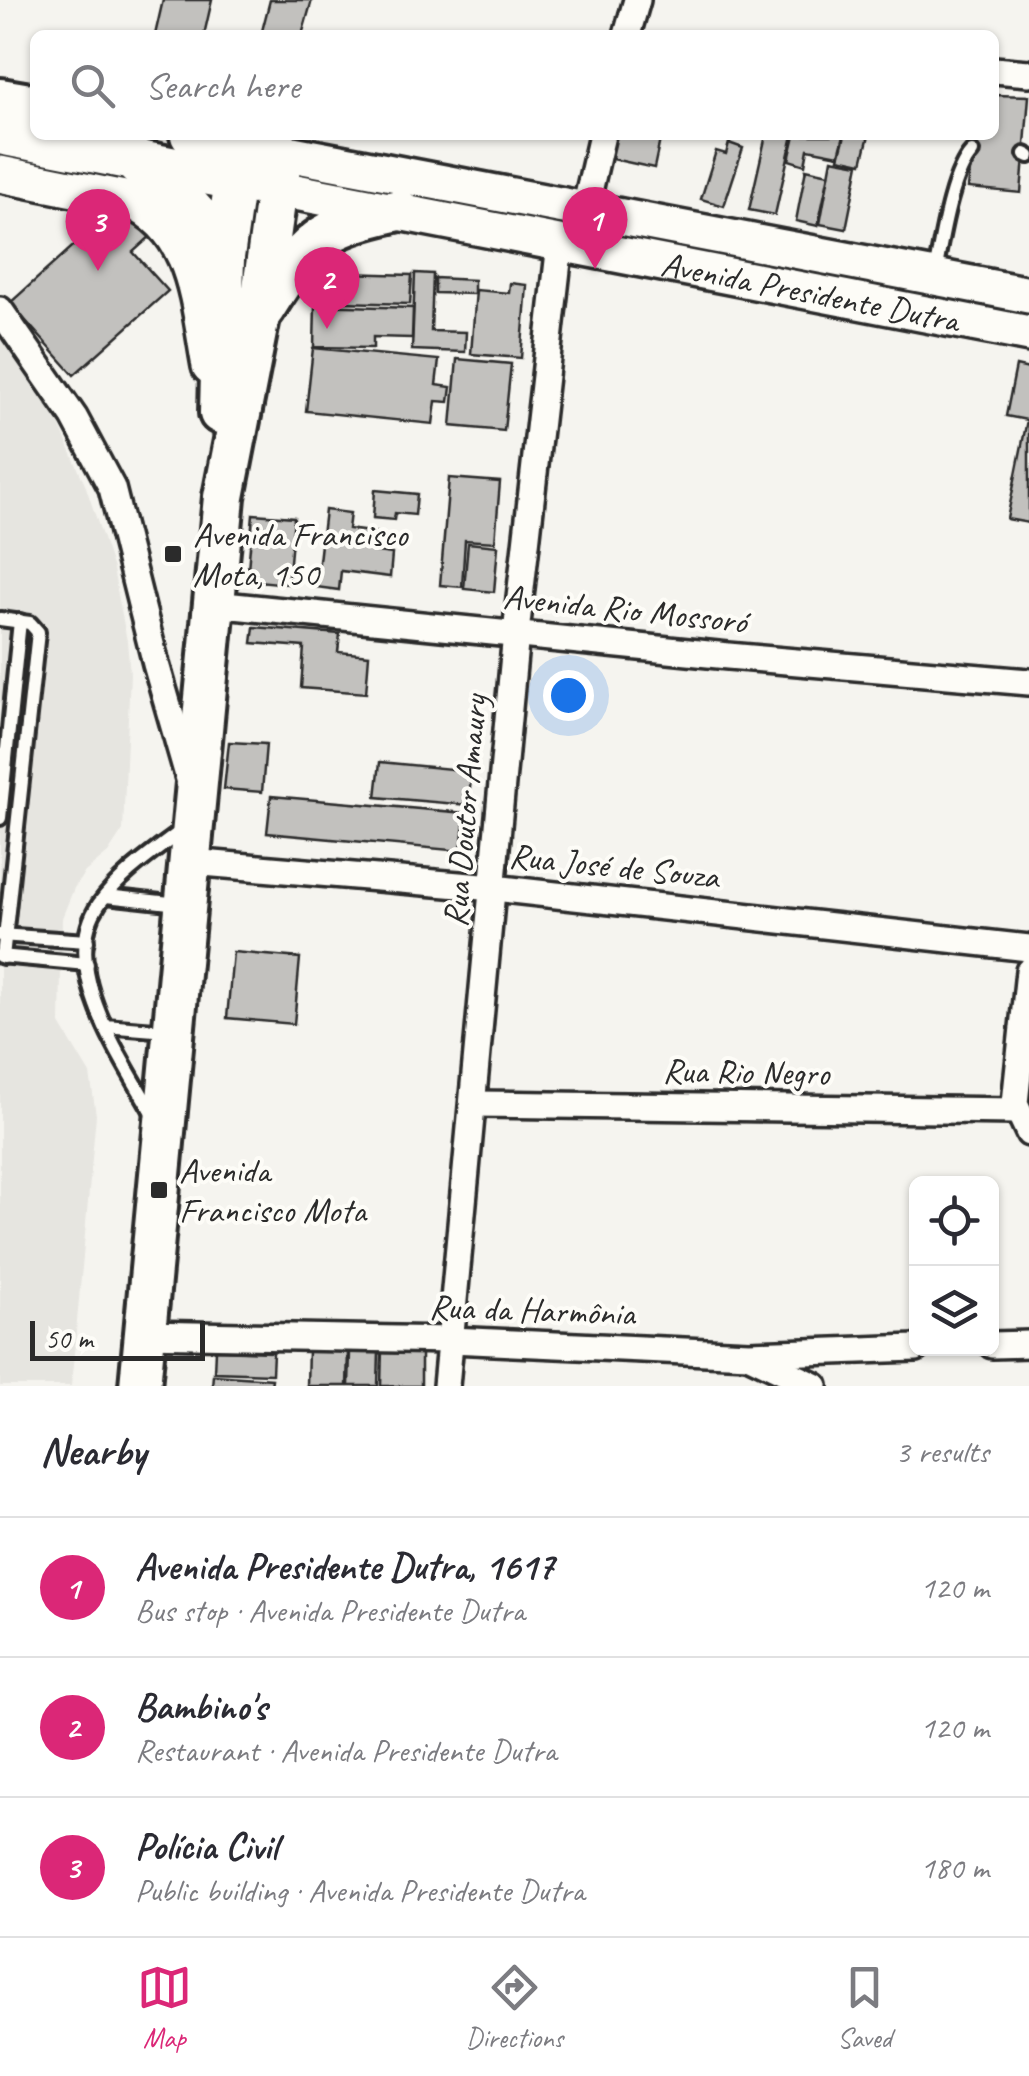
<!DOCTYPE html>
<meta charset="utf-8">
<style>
:root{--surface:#fff;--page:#f7f7f7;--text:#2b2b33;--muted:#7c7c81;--line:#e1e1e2;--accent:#db2777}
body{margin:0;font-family:Caveat,sans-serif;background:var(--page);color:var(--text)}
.controls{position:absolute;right:30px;bottom:30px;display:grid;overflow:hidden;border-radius:15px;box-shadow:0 2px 8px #0004}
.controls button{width:90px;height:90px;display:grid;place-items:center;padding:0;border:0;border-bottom:2px solid var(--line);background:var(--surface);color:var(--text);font:50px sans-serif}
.scale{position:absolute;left:30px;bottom:25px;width:175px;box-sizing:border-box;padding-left:10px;border:5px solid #2b2b2b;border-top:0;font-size:28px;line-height:35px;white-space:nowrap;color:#2b2b2b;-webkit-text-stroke:8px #fdfcf7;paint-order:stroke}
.you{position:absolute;left:568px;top:695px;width:35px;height:35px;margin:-25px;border:8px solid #fff;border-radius:50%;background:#1a73e8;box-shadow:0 0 0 15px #1a73e833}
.badge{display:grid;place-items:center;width:65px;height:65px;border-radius:50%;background:var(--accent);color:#fff;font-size:32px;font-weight:700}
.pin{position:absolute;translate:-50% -82px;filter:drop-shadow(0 2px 5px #0008)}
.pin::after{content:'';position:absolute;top:52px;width:35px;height:30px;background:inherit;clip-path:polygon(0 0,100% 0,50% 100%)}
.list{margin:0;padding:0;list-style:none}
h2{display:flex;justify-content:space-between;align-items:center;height:130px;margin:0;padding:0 40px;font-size:42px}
h2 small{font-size:32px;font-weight:400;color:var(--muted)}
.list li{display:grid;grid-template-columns:65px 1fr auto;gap:30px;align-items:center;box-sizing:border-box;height:140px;padding:0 40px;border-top:2px solid var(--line)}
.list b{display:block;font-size:38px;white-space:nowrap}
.list p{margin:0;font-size:32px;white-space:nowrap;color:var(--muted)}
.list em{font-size:32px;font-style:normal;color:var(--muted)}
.icon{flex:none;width:55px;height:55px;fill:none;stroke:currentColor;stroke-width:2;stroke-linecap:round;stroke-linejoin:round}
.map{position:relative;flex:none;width:1029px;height:1386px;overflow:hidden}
.search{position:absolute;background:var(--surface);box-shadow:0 2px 8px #0004;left:30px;right:30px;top:30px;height:110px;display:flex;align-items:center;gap:25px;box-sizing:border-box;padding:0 35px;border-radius:15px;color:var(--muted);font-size:38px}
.sheet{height:550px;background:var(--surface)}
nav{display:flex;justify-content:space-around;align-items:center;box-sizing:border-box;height:140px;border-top:2px solid var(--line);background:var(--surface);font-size:28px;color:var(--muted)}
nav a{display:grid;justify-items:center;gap:5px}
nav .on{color:var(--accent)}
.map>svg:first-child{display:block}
</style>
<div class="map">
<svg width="1029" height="1386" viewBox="0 0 1029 1386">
<rect width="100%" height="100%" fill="#f5f4ef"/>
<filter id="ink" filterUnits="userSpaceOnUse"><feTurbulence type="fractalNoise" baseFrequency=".01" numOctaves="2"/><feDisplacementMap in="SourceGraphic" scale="20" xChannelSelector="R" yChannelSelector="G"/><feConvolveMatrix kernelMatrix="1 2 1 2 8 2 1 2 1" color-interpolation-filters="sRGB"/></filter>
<g filter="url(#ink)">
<!-- built -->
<path fill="#e6e5e0" d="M 0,338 L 35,382 L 59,424 L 86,487 L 113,569 L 127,641 L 130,674 L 123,830 L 108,853 L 85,872 L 74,888 L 62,918 L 60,1024 L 90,1074 L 96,1115 L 71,1386 L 0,1386 Z"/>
<!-- building -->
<g fill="#c2c1be" stroke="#2b2b2b" stroke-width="2.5">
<path d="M 163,0 L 212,0 L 204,35 L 155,35 Z"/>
<path d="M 270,0 L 312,0 L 302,35 L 261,35 Z"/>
<path d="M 994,95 L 1029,96 L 1021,193 L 968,188 L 974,135 L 994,135 Z"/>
<path d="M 613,135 L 661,135 L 654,168 L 608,158 Z"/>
<path d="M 766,135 L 793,135 L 775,215 L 749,210 Z"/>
<path d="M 795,135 L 844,135 L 839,155 L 808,149 L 805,165 L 789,160 Z"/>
<path d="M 845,135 L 869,135 L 862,163 L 839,158 Z"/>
<path d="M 729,143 L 743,148 L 724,206 L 701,199 L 716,151 L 726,154 Z"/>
<path d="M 832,159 L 859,164 L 846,229 L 820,224 Z"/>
<path d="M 806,169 L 829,174 L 818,226 L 796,221 Z"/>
<path d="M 121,203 L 151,236 L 133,252 L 168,291 L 74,375 L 10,303 Z"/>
<path d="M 345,273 L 412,275 L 410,304 L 343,302 Z"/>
<path d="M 415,273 L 433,274 L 431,331 L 466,332 L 465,352 L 412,350 Z"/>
<path d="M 435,278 L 474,280 L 474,294 L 435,293 Z"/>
<path d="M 510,283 L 527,285 L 521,358 L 471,354 L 476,290 L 509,293 Z"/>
<path d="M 315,305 L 413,308 L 412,338 L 373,337 L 373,348 L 314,347 Z"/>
<path d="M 313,348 L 439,360 L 436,385 L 451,387 L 449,402 L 436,401 L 433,424 L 306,411 Z"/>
<path d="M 457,359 L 511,364 L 504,431 L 451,426 Z"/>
<path d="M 1016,366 L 1029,369 L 1029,523 L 1007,519 L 1027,420 L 1006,416 Z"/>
<path d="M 449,478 L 500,482 L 495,542 L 465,540 L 462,587 L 440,585 Z"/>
<path d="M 375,490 L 417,494 L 415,515 L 395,513 L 394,520 L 373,518 Z"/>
<path d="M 325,510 L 350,513 L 348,529 L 378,533 L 376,552 L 392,554 L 390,577 L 341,571 L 339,590 L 316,587 Z"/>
<path d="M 253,514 L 294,517 L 288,584 L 247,580 Z"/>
<path d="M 468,543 L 498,546 L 494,592 L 464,589 Z"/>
<path d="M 254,627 L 340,634 L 338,652 L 369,655 L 366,693 L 301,688 L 304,647 L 252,643 Z"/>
<path d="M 229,742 L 266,744 L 262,792 L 224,789 Z"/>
<path d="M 380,762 L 472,771 L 468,805 L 376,797 Z"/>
<path d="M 271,796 L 465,813 L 461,851 L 267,833 Z"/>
<path d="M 233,952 L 300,958 L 294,1024 L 227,1018 Z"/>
<path d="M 382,1348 L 421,1349 L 421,1386 L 381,1386 Z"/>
<path d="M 215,1350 L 273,1352 L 272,1374 L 214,1372 Z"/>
<path d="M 308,1350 L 348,1351 L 347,1386 L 307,1386 Z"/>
<path d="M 350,1351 L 379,1351 L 378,1386 L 349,1386 Z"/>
<path d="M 213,1375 L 272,1379 L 271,1386 L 212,1386 Z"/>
</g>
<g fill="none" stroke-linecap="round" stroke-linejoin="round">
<!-- lane casing -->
<g stroke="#2b2b2b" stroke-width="20">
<g id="lane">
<path d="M 1025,154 L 1029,156"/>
<path d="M 935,273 C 941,242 951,174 972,152"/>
<path d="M 0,619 L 30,623 L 38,632 L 3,957"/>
<path d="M 0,818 L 20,621"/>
<path d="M 106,896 L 179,904"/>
<path d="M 0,935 L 87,941"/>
<path d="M 0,956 L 87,964"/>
<path d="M 105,1026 L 167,1031"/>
<path d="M 154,1116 C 124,1061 56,967 99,904 C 121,873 156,851 185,828"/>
</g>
</g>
<!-- street casing -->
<g stroke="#2b2b2b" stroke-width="32">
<g id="street">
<path d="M 627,35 L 637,0"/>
<path d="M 994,70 L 1029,73"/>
<path d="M 585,209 L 602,135"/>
<path d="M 0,310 L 74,417 L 112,488 L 156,664 L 189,779"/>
<path d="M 214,604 L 728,656 L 1029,682"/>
<path d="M 191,862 L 494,888 L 1029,948"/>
<path d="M 1029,971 L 1015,1103 L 1029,1133"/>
<path d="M 473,1104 L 1017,1111"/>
<path d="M 145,1334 L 451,1340 L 749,1354 L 916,1348"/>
<path d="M 992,1345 L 1029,1344"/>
<path d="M 752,1356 L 815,1386"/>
<path d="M 446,1386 L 516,633 L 560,243"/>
</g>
</g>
<!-- secondary casing -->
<g stroke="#2b2b2b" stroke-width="42">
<g id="secondary">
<path d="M 282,152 L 1029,295"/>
<path d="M 0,174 L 129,200 C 197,229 198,302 210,366"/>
<path id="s1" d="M 275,188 L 1029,334"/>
</g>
</g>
<!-- primary casing -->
<g stroke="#2b2b2b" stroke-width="48">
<g id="primary">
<path d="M 0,99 L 35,105"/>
<path d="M 0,134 L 257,184"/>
<path d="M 138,166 C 175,190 206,216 224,257"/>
<path d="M 264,309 C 307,240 319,228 399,210"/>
<path d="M 220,413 L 224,257 L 240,144"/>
<path d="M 140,1386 L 224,497 L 259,317 L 282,152 L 191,135"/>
</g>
</g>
<!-- lane -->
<use href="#lane" stroke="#fdfcf7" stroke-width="12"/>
<!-- street -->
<use href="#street" stroke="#fdfcf7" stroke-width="25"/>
<!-- secondary -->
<use href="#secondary" stroke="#fdfcf7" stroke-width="35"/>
<!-- primary -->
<use href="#primary" stroke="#fdfcf7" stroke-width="40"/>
</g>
</g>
<!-- markers -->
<g fill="#2b2b2b" stroke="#fdfcf7" stroke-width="4">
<rect x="163" y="544" width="20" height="20" rx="5"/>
<rect x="149" y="1180" width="20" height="20" rx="5"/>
</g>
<g text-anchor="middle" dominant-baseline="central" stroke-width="8" stroke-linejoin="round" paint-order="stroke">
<!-- street labels -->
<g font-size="35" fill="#2b2b2b" stroke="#fdfcf7">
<text stroke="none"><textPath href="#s1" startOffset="545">Avenida Presidente Dutra</textPath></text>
<text transform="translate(625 609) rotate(6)">Avenida Rio Mossoró</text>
<text transform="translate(465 811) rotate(-85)">Rua Doutor Amaury</text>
<text transform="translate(614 866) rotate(6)">Rua José de Souza</text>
<text transform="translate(746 1072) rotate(1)">Rua Rio Negro</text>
<text transform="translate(532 1310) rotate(2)">Rua da Harmônia</text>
</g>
<!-- poi labels -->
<g font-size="35" fill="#2b2b2b" stroke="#fdfcf7" text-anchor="start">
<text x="193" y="534">Avenida Francisco<tspan x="193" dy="40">Mota, 150</tspan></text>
<text x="179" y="1170">Avenida<tspan x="179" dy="40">Francisco Mota</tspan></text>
</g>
</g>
</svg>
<div class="controls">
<button><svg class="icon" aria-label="locate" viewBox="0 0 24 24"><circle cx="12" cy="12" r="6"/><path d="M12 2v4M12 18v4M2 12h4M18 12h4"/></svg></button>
<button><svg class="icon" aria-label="layers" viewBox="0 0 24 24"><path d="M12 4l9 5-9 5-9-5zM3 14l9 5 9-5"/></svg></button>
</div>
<div class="scale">50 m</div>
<div class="you"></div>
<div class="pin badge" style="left:595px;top:269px">1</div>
<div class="pin badge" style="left:327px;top:329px">2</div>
<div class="pin badge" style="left:98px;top:271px">3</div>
<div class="search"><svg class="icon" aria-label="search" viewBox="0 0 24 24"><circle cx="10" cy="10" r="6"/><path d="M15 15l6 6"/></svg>Search here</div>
</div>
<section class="sheet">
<h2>Nearby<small>3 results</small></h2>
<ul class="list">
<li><span class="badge">1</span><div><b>Avenida Presidente Dutra, 1617</b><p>Bus stop · Avenida Presidente Dutra</p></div><em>120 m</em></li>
<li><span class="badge">2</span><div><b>Bambino's</b><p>Restaurant · Avenida Presidente Dutra</p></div><em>120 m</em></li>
<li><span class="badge">3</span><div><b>Polícia Civil</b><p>Public building · Avenida Presidente Dutra</p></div><em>180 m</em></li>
</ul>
</section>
<nav>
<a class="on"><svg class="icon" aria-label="map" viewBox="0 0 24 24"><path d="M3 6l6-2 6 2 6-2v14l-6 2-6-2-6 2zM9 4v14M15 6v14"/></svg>Map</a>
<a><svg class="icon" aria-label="directions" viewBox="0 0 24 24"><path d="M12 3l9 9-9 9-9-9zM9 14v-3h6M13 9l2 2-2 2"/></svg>Directions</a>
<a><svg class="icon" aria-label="saved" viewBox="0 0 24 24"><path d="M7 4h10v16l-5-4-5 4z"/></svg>Saved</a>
</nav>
